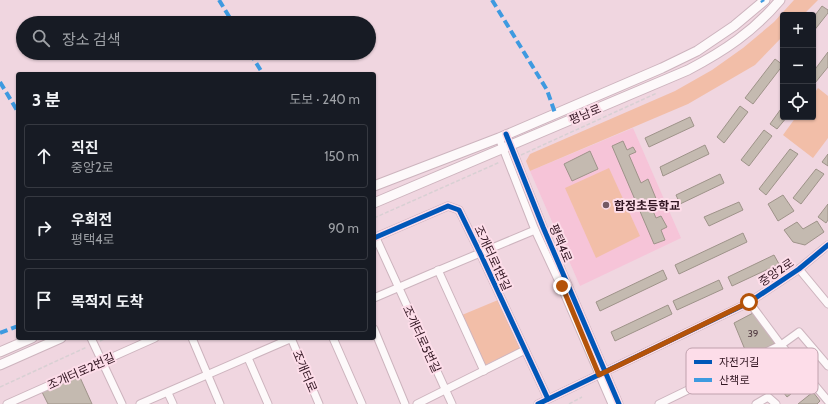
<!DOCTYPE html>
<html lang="ko">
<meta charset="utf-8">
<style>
:root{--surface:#171b24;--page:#20242c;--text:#f1f3f6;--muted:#9ea1a6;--line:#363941}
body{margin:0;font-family:Cabin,"Noto Sans KR",sans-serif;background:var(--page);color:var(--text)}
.controls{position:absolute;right:12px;top:12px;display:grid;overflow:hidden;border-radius:4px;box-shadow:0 1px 3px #0004}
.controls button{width:36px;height:36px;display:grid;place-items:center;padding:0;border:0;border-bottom:1px solid var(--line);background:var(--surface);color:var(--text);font:20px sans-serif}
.stop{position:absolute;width:12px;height:12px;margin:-9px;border:3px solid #b45309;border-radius:50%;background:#fff}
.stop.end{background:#b45309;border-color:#fff;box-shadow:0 1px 4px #0008}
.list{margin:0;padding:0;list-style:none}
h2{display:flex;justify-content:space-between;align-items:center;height:52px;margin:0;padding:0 16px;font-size:17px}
h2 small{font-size:13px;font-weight:400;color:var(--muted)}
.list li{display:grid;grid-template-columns:26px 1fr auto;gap:12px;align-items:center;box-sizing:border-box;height:64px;margin:0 8px 8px;padding:0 8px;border:1px solid var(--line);border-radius:4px}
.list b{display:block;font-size:15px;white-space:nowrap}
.list p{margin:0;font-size:13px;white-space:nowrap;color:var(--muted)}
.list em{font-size:13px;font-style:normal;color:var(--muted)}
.icon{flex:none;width:22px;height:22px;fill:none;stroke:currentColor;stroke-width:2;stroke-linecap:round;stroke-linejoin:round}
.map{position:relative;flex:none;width:828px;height:404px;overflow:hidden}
.search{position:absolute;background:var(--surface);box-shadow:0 1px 3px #0004;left:16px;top:16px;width:360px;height:44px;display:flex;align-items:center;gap:10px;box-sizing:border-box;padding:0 14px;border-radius:22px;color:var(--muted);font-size:15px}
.panel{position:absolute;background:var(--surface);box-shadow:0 1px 3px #0004;left:16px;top:72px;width:360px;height:268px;border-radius:4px}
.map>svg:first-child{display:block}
</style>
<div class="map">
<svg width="828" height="404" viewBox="0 0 828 404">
<rect width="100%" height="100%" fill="#f0d6e0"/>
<!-- built -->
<path fill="#f6c4d8" d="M 633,128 L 681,238 L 580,286 L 530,171 Z"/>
<!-- green -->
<g fill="#f2bea8">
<path d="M 794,0 L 818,0 L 803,15 L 783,15 L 783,36 L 755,65 L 688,104 L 530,171 L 526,161 L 530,154 L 675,91 L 712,70 L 743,48 L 774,22 Z"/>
<path d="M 818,88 L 828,96 L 828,138 L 813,158 L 783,135 L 796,117 L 813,117 L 813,95 Z"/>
<path d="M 609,168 L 640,236 L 596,258 L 565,188 Z"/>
<path d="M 498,300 L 521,348 L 485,365 L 462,315 Z"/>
</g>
<!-- building -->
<g fill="#c4bab0" stroke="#9e9389">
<path d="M 822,6 L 828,10 L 828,13 L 813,32 L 813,18 Z"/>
<path d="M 828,52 L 828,67 L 815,83 L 813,82 L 813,72 Z"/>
<path d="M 775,59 L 783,65 L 753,104 L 745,98 Z"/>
<path d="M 740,106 L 748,112 L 724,143 L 717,137 Z"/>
<path d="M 783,106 L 783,117 L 787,117 L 777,129 L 770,124 Z"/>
<path d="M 690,117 L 694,126 L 649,147 L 645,138 Z"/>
<path d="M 764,130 L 772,136 L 749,166 L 741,160 Z"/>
<path d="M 623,141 L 627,150 L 633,147 L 636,152 L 629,155 L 641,183 L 648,179 L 657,201 L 650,204 L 656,218 L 661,216 L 667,227 L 661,230 L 665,240 L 654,244 L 612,146 Z"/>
<path d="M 705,145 L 709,154 L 663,176 L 660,167 Z"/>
<path d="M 790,149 L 798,154 L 766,195 L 759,189 Z"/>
<path d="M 590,151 L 598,169 L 572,181 L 564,164 Z"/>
<path d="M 828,154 L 828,166 L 822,162 Z"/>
<path d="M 816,169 L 824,174 L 801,204 L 793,198 Z"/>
<path d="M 720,174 L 724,183 L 680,204 L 676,195 Z"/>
<path d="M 783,195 L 794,211 L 778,221 L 768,204 Z"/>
<path d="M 739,202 L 743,210 L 709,226 L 704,217 Z"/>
<path d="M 828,204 L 828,220 L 826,223 L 818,217 Z"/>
<path d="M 817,221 L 824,232 L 805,245 L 793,242 L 784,230 L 797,222 L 803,229 Z"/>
<path d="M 743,233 L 747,242 L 679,274 L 675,265 Z"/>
<path d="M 774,255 L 779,264 L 732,286 L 728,277 Z"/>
<path d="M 663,270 L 667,279 L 600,311 L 596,302 Z"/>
<path d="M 719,280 L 723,289 L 677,310 L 673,301 Z"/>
<path d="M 668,305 L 672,314 L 615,341 L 611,332 Z"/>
<path d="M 753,313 L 776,343 L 748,357 L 734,323 Z"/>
<path d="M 78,373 L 92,404 L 48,404 L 41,390 Z"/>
<path d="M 797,374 L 805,383 L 787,397 L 780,388 Z"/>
<path d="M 813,392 L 820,401 L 817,404 L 798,404 Z"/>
</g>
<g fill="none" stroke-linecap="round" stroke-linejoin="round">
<!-- minor casing -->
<g stroke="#cdb4be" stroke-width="9">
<g id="minor">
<path d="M 506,134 L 543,227 L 619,404"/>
<path d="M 499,138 L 535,230 L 561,286 L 612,404"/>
<path d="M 374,238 L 448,206 L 459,210 L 480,253 L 548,399"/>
<path d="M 376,238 L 452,404"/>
<path d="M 799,269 L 828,304"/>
<path d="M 438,270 L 484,371"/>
<path d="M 374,298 L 430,274 L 535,230"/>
<path d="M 749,302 L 781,345 L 828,401"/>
<path d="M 374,329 L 405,404"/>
<path d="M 91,338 L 122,404"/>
<path d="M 192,338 L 220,404"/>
<path d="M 291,338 L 319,404"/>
<path d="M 333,338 L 362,404"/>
<path d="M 248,358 L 268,404"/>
<path d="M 168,393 L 173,404"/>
<path d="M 7,404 L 155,338"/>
<path d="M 140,404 L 292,338"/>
<path d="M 417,404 L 525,350"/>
<path d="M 538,404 L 748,303 L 799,269 L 828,245"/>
<path d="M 659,404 L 781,345 L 799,332 L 828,366"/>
<path d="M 756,404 L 768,397 L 776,404"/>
</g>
</g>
<!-- major casing -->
<g stroke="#cdb4be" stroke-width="11">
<g id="major">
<path d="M 374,186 L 499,138 L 662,68 L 697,51 L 734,26 L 765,0"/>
<path d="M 374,203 L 688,70 C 724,51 753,32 780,0"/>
<path d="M 0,352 L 32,338"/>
<path d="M 0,365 L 61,338"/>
</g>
</g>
<!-- path -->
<g stroke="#d8d0d3" stroke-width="1.5" stroke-dasharray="4 2" stroke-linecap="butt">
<path d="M 521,155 L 657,93"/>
<path d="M 374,218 L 500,162"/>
<path d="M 100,341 L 107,338"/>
<path d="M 0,387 L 87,347"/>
<path d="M 569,404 L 582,397"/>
</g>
<!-- minor -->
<use href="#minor" stroke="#fdf9fa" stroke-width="7"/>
<!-- major -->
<use href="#major" stroke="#fdf9fa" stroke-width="9"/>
<!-- quiet -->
<g stroke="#3e9ae0" stroke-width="4" stroke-dasharray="8 4" stroke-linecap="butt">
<path d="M 219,0 L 233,23"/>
<path d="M 492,0 L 547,90 L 555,113"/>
<path d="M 762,0 L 763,2"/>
<path d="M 250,53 L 263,74"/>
<path d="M 0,82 L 18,112"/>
<path d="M 0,333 L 18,326"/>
</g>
<!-- cycleway casing -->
<g stroke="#fddde9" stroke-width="8">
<g id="cycleway">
<path d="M 506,134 L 543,227 L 619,404"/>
<path d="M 374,238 L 448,206 L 459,210 L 480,253 L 548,399"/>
<path d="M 538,404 L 748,303 L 799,269 L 828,245"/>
</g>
</g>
<!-- cycleway -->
<use href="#cycleway" stroke="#0057b8" stroke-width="5"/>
</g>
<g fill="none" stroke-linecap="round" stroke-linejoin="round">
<!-- route -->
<path stroke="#b45309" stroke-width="5" d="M 562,286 L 599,375 L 749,302"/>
</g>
<!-- markers -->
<circle fill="#745964" stroke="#fddde9" stroke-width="1.5" cx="606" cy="205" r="4"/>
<g text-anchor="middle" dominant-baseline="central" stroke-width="4" stroke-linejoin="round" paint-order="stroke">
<!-- number labels -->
<g font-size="10" fill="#563f46">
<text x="753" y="333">39</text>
</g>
<!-- street labels -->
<g font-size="12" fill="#321622" stroke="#fddde9">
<text transform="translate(585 114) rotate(-22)">평남로</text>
<text transform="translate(561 243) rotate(67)">평택4로</text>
<text transform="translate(493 258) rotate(65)">조개터로1번길</text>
<text transform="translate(776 272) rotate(-34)">중앙2로</text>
<text transform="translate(422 339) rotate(65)">조개터로5번길</text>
<text transform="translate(81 371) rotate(-24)">조개터로2번길</text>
<text transform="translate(305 371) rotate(67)">조개터로</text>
</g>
<!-- poi labels -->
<g font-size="12" font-weight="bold" fill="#321622" stroke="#fddde9" text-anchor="start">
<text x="614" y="205">합정초등학교</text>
</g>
</g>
<!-- legend -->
<rect x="686" y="348" width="132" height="46" rx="6" fill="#fddde9" stroke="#c0a1ad" stroke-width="1"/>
<rect x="694" y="360" width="18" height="4" fill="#0057b8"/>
<rect x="694" y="378" width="18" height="4" fill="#3e9ae0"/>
<g font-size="11" fill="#321622">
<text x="719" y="366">자전거길</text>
<text x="719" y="384">산책로</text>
</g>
</svg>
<div class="controls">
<button>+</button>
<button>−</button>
<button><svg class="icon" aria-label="locate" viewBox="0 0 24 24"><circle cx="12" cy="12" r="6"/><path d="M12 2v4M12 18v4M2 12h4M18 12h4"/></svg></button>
</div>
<div class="stop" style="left:749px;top:302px"></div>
<div class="stop end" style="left:562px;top:286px"></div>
<div class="search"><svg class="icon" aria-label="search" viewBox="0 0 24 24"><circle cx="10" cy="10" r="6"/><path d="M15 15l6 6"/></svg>장소 검색</div>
<section class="panel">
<h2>3 분<small>도보 · 240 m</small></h2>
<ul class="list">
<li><svg class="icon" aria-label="ahead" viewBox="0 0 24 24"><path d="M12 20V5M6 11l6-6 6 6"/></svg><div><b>직진</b><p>중앙2로</p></div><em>150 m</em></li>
<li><svg class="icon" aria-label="right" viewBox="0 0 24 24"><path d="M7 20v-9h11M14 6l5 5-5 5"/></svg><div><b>우회전</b><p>평택4로</p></div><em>90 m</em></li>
<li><svg class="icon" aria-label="arrive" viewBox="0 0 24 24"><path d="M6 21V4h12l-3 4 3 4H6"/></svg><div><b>목적지 도착</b></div></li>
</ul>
</section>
</div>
